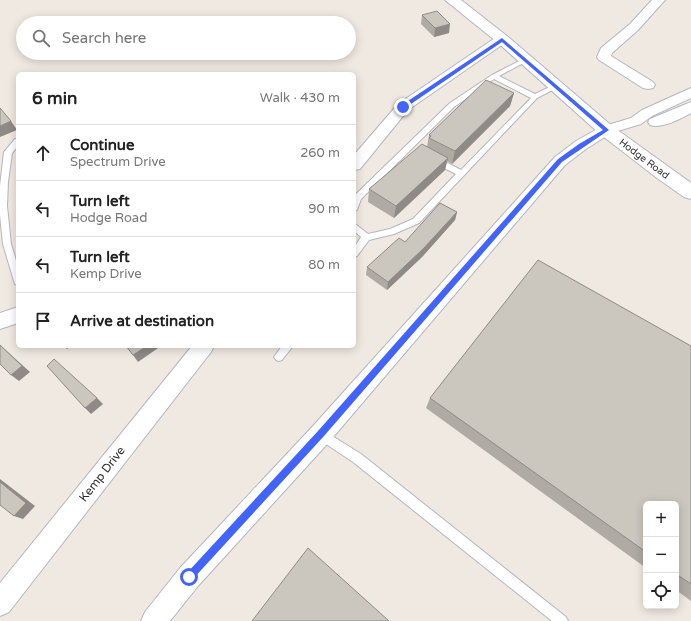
<!DOCTYPE html>
<meta charset="utf-8">
<style>
:root{--surface:#fff;--page:#f6f6f6;--text:#222;--muted:#767676;--line:#e0e0e0}
body{margin:0;font-family:"Varela Round",sans-serif;background:var(--page);color:var(--text)}
.controls{position:absolute;right:12px;bottom:12px;display:grid;overflow:hidden;border-radius:6px;box-shadow:0 2px 10px #0003}
.controls button{width:36px;height:36px;display:grid;place-items:center;padding:0;border:0;border-bottom:1px solid var(--line);background:var(--surface);color:var(--text);font:20px sans-serif}
.stop{position:absolute;width:12px;height:12px;margin:-9px;border:3px solid #4264fb;border-radius:50%;background:#fff}
.stop.end{background:#4264fb;border-color:#fff;box-shadow:0 1px 4px #0008}
.list{margin:0;padding:0;list-style:none}
h2{display:flex;justify-content:space-between;align-items:center;height:52px;margin:0;padding:0 16px;font-size:17px}
h2 small{font-size:13px;font-weight:400;color:var(--muted)}
.list li{display:grid;grid-template-columns:26px 1fr auto;gap:12px;align-items:center;box-sizing:border-box;height:56px;padding:0 16px;border-top:1px solid var(--line)}
.list b{display:block;font-size:15px;white-space:nowrap}
.list p{margin:0;font-size:13px;white-space:nowrap;color:var(--muted)}
.list em{font-size:13px;font-style:normal;color:var(--muted)}
.icon{flex:none;width:22px;height:22px;fill:none;stroke:currentColor;stroke-width:2;stroke-linecap:round;stroke-linejoin:round}
.map{position:relative;flex:none;width:691px;height:621px;overflow:hidden}
.search{position:absolute;background:var(--surface);box-shadow:0 2px 10px #0003;left:16px;top:16px;width:340px;height:44px;display:flex;align-items:center;gap:10px;box-sizing:border-box;padding:0 14px;border-radius:22px;color:var(--muted);font-size:15px}
.panel{position:absolute;background:var(--surface);box-shadow:0 2px 10px #0003;left:16px;top:72px;width:340px;height:276px;border-radius:6px}
.map>svg:first-child{display:block}
</style>
<div class="map">
<svg width="691" height="621" viewBox="0 0 691 621">
<rect width="100%" height="100%" fill="#efe9e1"/>
<g fill="none" stroke-linecap="round" stroke-linejoin="round">
<!-- lane casing -->
<g stroke="#b4b7c1" stroke-width="2">
<g id="lane">
<path d="M 525,58 L 528,60 L 527,61 L 499,76 L 535,94 L 554,85 L 558,85 L 558,87 L 537,98 L 419,223 L 394,234 L 369,240 L 357,256 L 354,257 L 354,248 L 361,237 L 354,231 L 354,223 L 368,234 L 390,229 L 413,219 L 456,174 L 434,163 L 434,159 L 440,159 L 461,170 L 531,98 L 494,79 L 454,107 L 361,199 L 357,210 L 354,211 L 354,196 L 450,103 L 492,75 Z"/>
<path d="M 15,139 L 18,139 L 18,146 L 12,153 L 8,182 L 7,206 L 11,244 L 18,267 L 18,285 L 15,284 L 14,281 L 3,244 L 0,215 L 0,186 L 4,152 Z"/>
<path d="M 282,346 L 293,346 L 282,360 L 279,361 L 276,360 L 274,357 Z"/>
<path d="M 321,429 L 361,454 L 566,617 L 568,621 L 552,621 L 353,462 L 317,438 L 316,434 L 317,430 Z"/>
</g>
</g>
<!-- street casing -->
<g stroke="#b4b7c1" stroke-width="2">
<g id="street">
<path d="M 652,0 L 665,0 L 638,30 L 612,53 L 611,56 L 653,82 L 655,85 L 653,88 L 648,89 L 643,88 L 599,60 L 597,57 L 601,48 L 630,24 Z"/>
<path d="M 502,35 L 506,36 L 508,39 L 506,42 L 408,110 L 360,169 L 354,170 L 354,155 L 398,104 L 498,36 Z"/>
<path d="M 691,88 L 691,98 L 652,116 L 641,124 L 611,133 L 586,149 L 565,165 L 329,442 L 198,586 L 170,621 L 141,621 L 145,612 L 180,568 L 313,426 L 555,157 L 576,141 L 601,127 L 631,118 L 642,110 Z"/>
<path d="M 691,102 L 691,113 C 680,119 662,129 650,125 L 648,122 L 650,119 Z"/>
<path d="M 18,307 L 18,323 L 0,329 L 0,313 Z"/>
<path d="M 192,346 L 214,346 L 211,352 L 9,612 L 0,616 L 0,583 Z"/>
</g>
</g>
<!-- secondary casing -->
<g stroke="#b4b7c1" stroke-width="2">
<path id="secondary" d="M 445,0 L 461,0 L 507,36 L 612,126 L 691,183 L 691,199 L 684,197 L 657,178 L 600,134 L 497,42 Z"/>
</g>
<!-- lane -->
<use href="#lane" fill="#fff" fill-rule="evenodd"/>
<!-- street -->
<use href="#street" fill="#fff" fill-rule="evenodd"/>
<!-- secondary -->
<use href="#secondary" fill="#fff" fill-rule="evenodd"/>
</g>
<!-- wall -->
<g fill="#afaba4">
<path d="M 422,15 L 449,33 L 434,37 L 421,24 Z"/>
<path d="M 514,93 L 510,106 L 452,164 L 447,161 L 445,170 L 394,218 L 368,202 L 369,189 L 427,147 L 429,135 Z"/>
<path d="M 457,212 L 455,220 L 422,257 L 387,290 L 366,275 L 367,267 L 405,242 Z"/>
<path d="M 691,346 L 691,601 L 676,590 L 676,504 L 646,504 L 646,568 L 426,408 L 430,398 Z"/>
</g>
<!-- shaded-wall -->
<g fill="#8e8b86">
<path d="M 450,24 L 449,33 L 434,37 L 435,28 Z"/>
<path d="M 514,93 L 510,106 L 452,164 L 455,151 Z"/>
<path d="M 11,121 L 17,130 L 0,137 L 0,126 Z"/>
<path d="M 448,158 L 445,170 L 394,218 L 396,206 Z"/>
<path d="M 457,212 L 455,220 L 422,257 L 387,290 L 388,282 Z"/>
<path d="M 0,345 L 30,372 L 19,381 L 11,375 Z"/>
<path d="M 65,346 L 71,346 L 67,349 Z"/>
<path d="M 147,346 L 161,346 L 138,362 L 133,355 Z"/>
<path d="M 97,398 L 103,404 L 91,414 L 85,408 Z"/>
<path d="M 0,479 L 35,506 L 23,519 L 14,516 L 0,482 Z"/>
</g>
<!-- building -->
<g fill="#cbc7bf" stroke="#8e8b86">
<path d="M 437,11 L 450,24 L 435,28 L 422,15 Z"/>
<path d="M 486,80 L 514,93 L 455,151 L 429,138 L 431,136 L 429,135 Z"/>
<path d="M 0,108 L 11,121 L 0,126 Z"/>
<path d="M 422,144 L 448,158 L 396,206 L 369,189 Z"/>
<path d="M 440,203 L 457,212 L 423,249 L 388,282 L 367,267 L 399,238 L 405,242 Z"/>
<path d="M 538,260 L 691,346 L 691,584 L 676,574 L 676,504 L 646,504 L 646,552 L 430,398 Z"/>
<path d="M 0,345 L 22,366 L 11,375 L 0,364 Z"/>
<path d="M 126,346 L 147,346 L 133,355 Z"/>
<path d="M 54,359 L 97,398 L 85,408 L 47,366 Z"/>
<path d="M 0,482 L 26,503 L 14,516 L 0,505 Z"/>
<path d="M 308,548 L 389,621 L 252,621 Z"/>
</g>
<!-- route -->
<path fill="#4264fb" d="M 502,38 L 609,130 L 562,162 L 324,436 L 192,580 L 189,582 L 186,580 L 185,577 L 186,574 L 318,431 L 558,159 L 579,144 L 603,130 L 502,42 L 405,108 L 402,108 L 402,105 Z"/>
<g text-anchor="middle" dominant-baseline="central" stroke-width="3" stroke-linejoin="round" paint-order="stroke">
<!-- far-street labels -->
<g font-size="10" fill="#2e2e2e" stroke="#fff">
<text transform="translate(644 159) rotate(37)">Hodge Road</text>
</g>
<!-- street labels -->
<g font-size="12" fill="#2e2e2e" stroke="#fff">
<text transform="translate(102 474) rotate(-52)">Kemp Drive</text>
</g>
</g>
</svg>
<div class="controls">
<button>+</button>
<button>−</button>
<button><svg class="icon" aria-label="locate" viewBox="0 0 24 24"><circle cx="12" cy="12" r="6"/><path d="M12 2v4M12 18v4M2 12h4M18 12h4"/></svg></button>
</div>
<div class="stop" style="left:189px;top:577px"></div>
<div class="stop end" style="left:403px;top:107px"></div>
<div class="search"><svg class="icon" aria-label="search" viewBox="0 0 24 24"><circle cx="10" cy="10" r="6"/><path d="M15 15l6 6"/></svg>Search here</div>
<section class="panel">
<h2>6 min<small>Walk · 430 m</small></h2>
<ul class="list">
<li><svg class="icon" aria-label="ahead" viewBox="0 0 24 24"><path d="M12 20V5M6 11l6-6 6 6"/></svg><div><b>Continue</b><p>Spectrum Drive</p></div><em>260 m</em></li>
<li><svg class="icon" aria-label="left" viewBox="0 0 24 24"><path d="M17 20v-9H6M10 6l-5 5 5 5"/></svg><div><b>Turn left</b><p>Hodge Road</p></div><em>90 m</em></li>
<li><svg class="icon" aria-label="left" viewBox="0 0 24 24"><path d="M17 20v-9H6M10 6l-5 5 5 5"/></svg><div><b>Turn left</b><p>Kemp Drive</p></div><em>80 m</em></li>
<li><svg class="icon" aria-label="arrive" viewBox="0 0 24 24"><path d="M6 21V4h12l-3 4 3 4H6"/></svg><div><b>Arrive at destination</b></div></li>
</ul>
</section>
</div>
